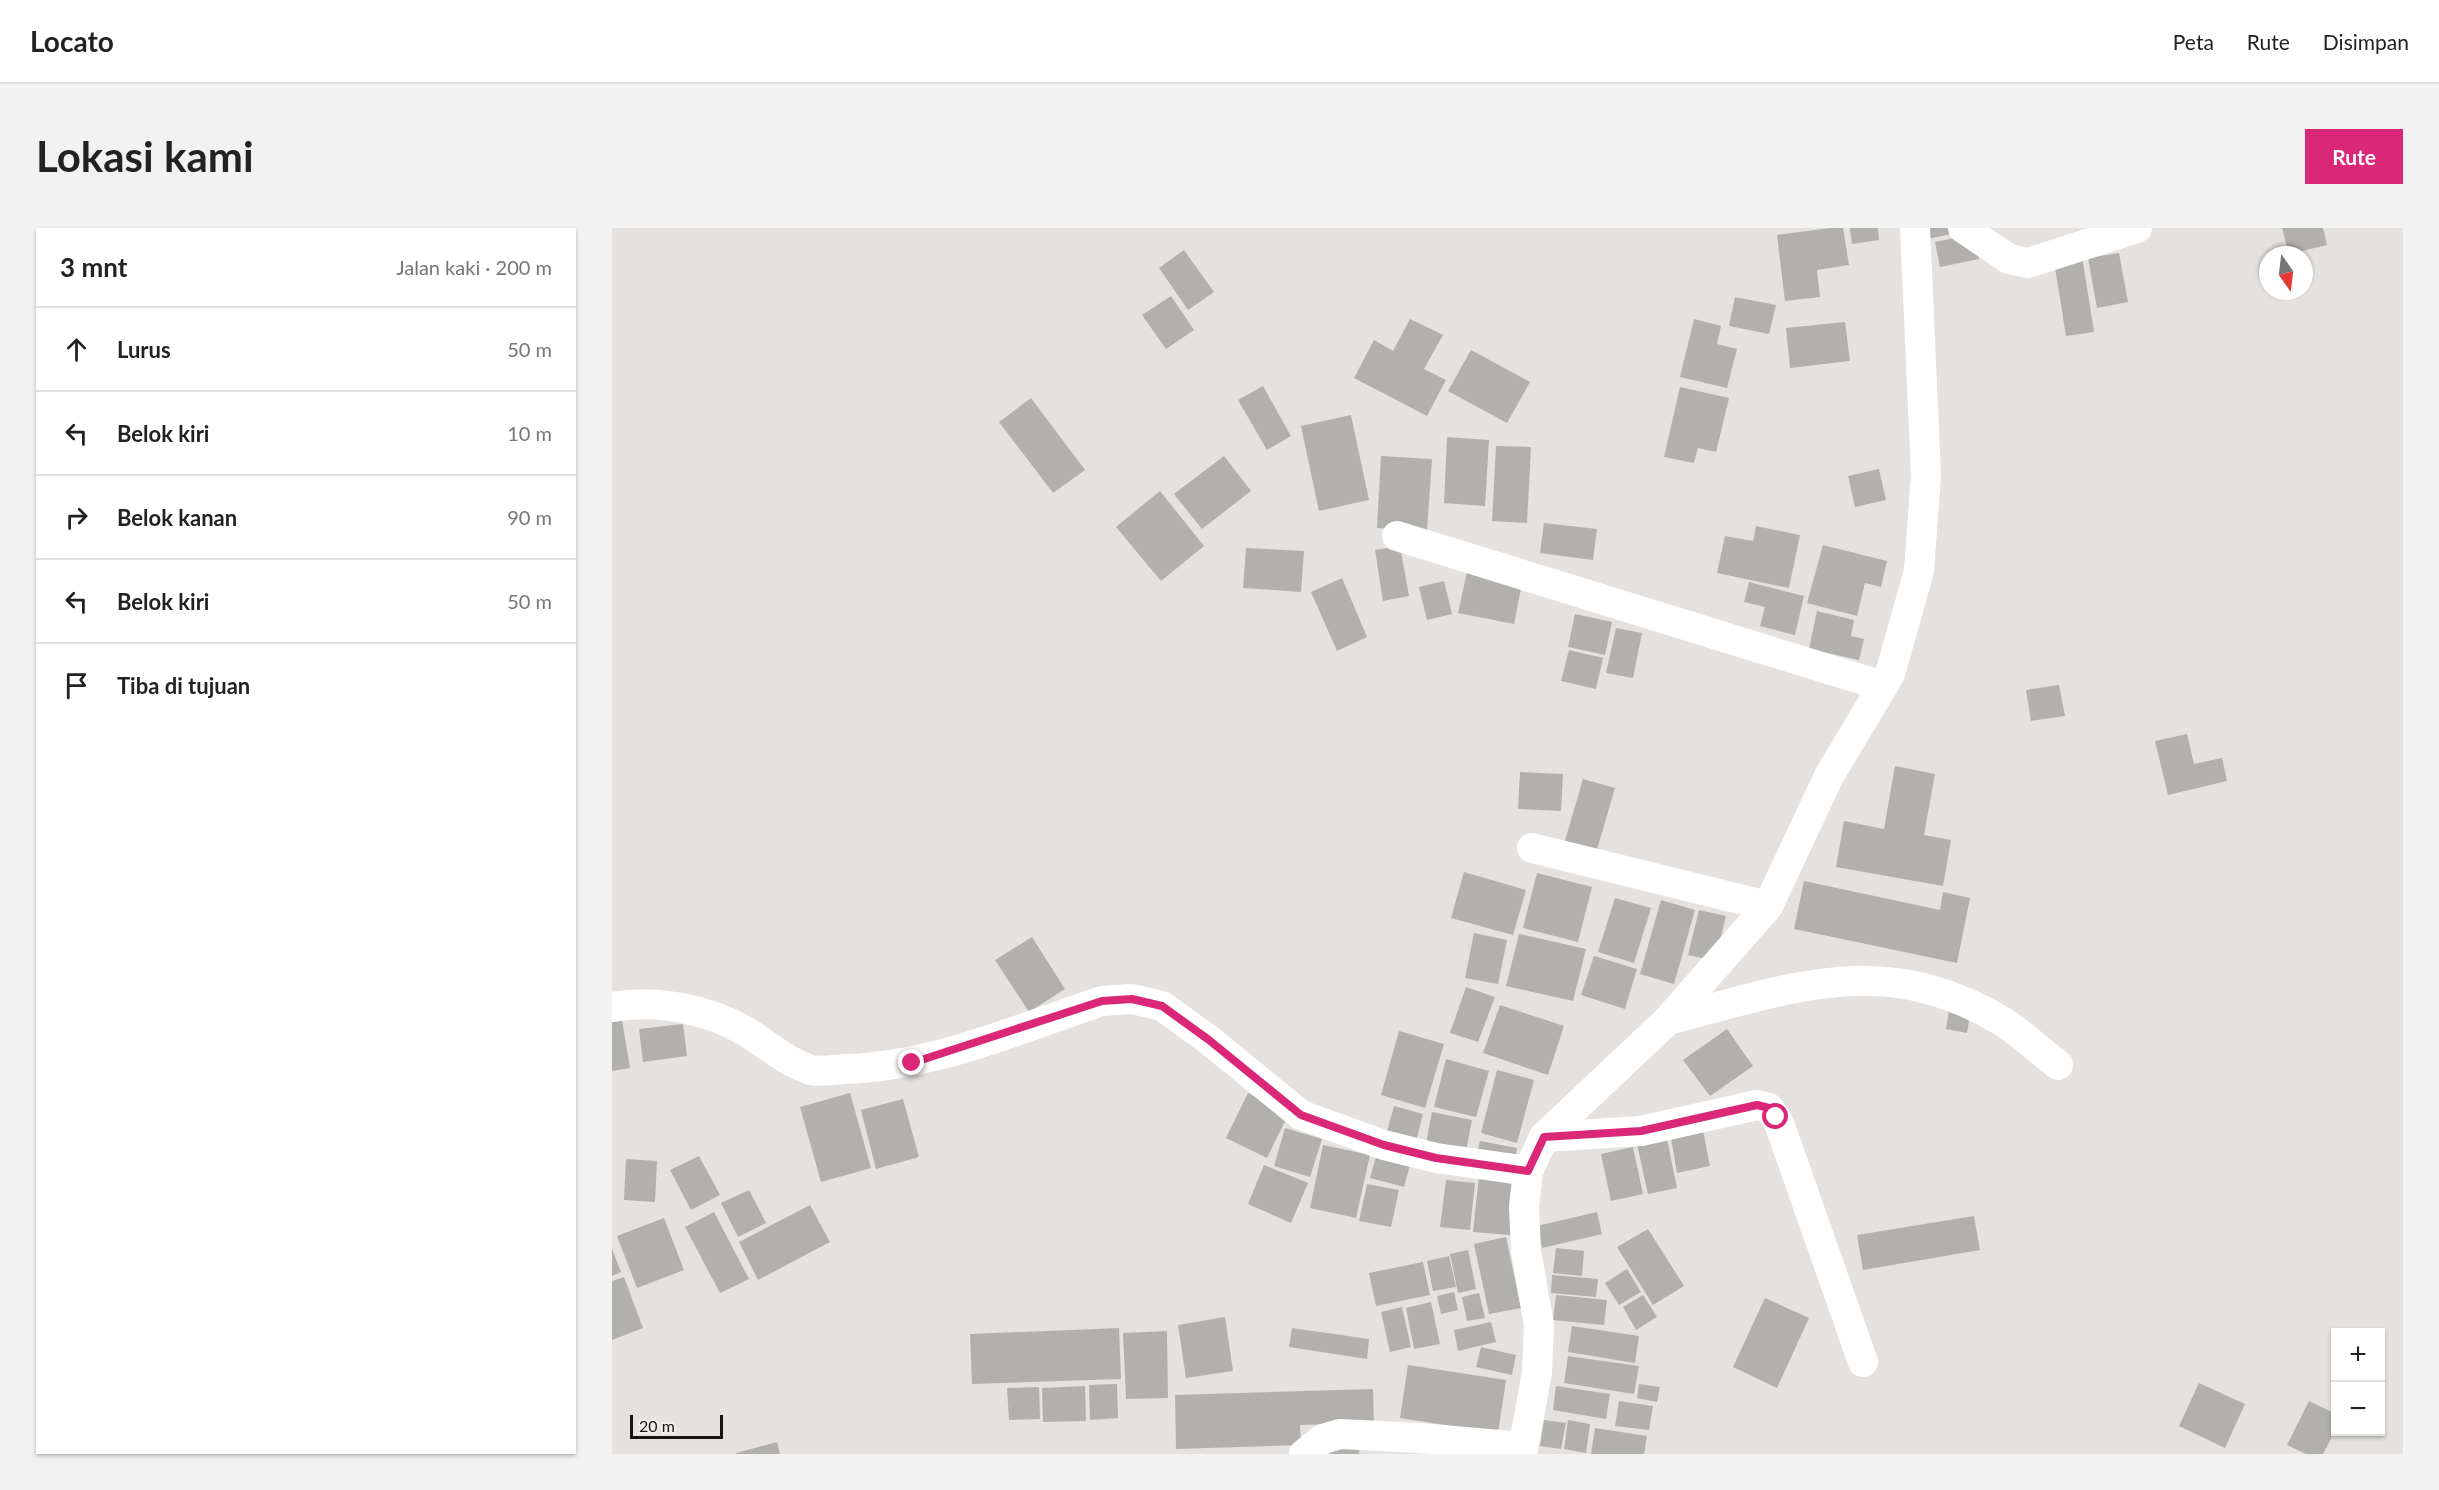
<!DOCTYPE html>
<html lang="id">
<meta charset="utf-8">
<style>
:root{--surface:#fff;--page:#f2f2f2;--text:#222;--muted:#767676;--line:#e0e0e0;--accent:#db2777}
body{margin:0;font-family:Lato,sans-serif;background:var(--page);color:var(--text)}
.controls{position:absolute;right:18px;bottom:18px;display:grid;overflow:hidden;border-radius:0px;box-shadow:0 2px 4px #0004}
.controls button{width:54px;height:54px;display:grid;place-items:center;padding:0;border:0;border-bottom:2px solid var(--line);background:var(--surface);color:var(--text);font:30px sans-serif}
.compass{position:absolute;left:1647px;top:18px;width:54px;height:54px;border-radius:50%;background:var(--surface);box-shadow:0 2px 4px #0004;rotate:166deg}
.scale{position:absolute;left:18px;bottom:15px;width:93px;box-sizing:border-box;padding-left:6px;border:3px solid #161514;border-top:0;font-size:16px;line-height:21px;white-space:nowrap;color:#161514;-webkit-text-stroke:4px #f1eeeb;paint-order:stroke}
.stop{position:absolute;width:18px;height:18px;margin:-14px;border:4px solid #db2777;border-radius:50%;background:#fff}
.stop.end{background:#db2777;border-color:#fff;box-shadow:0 2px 6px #0008}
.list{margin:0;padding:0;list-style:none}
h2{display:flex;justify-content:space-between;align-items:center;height:78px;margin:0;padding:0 24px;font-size:26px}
h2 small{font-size:20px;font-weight:400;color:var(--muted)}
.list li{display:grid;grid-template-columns:39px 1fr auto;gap:18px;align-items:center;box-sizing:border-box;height:84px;padding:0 24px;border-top:2px solid var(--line)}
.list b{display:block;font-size:22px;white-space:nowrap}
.list em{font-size:20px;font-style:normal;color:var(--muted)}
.icon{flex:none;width:33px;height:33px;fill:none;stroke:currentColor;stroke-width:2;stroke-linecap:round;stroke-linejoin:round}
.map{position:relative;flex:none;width:1791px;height:1226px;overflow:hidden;border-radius:0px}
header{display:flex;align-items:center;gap:36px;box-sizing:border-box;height:84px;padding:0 30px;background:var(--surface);border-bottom:2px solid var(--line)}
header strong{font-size:28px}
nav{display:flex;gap:33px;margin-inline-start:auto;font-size:21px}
.intro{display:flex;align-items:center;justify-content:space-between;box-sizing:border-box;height:144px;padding:0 36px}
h1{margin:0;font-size:42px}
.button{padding:15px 27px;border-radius:0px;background:var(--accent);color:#fff;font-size:21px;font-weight:700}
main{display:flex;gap:36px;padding:0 36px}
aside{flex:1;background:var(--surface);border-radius:0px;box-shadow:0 2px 4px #0004}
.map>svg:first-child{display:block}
</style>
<header>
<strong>Locato</strong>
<nav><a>Peta</a><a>Rute</a><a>Disimpan</a></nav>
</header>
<div class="intro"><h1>Lokasi kami</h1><a class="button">Rute</a></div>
<main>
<aside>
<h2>3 mnt<small>Jalan kaki · 200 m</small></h2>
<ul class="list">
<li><svg class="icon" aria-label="ahead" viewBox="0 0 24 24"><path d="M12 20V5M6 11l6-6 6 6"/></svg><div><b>Lurus</b></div><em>50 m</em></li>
<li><svg class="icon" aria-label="left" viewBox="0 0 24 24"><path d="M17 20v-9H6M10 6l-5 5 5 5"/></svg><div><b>Belok kiri</b></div><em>10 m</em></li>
<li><svg class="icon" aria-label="right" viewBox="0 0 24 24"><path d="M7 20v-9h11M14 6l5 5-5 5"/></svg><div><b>Belok kanan</b></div><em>90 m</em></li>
<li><svg class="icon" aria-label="left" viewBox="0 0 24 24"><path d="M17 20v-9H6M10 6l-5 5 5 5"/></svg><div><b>Belok kiri</b></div><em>50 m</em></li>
<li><svg class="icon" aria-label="arrive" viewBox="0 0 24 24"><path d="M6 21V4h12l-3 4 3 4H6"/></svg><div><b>Tiba di tujuan</b></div></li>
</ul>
</aside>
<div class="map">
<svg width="1791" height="1226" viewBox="0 0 1791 1226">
<rect width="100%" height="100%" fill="#e4e1de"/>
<!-- building -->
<g fill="#b2b0ad">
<path d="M 1218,0 L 1231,0 L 1237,37 L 1205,42 L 1208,69 L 1173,73 L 1165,7 Z"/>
<path d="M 1238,0 L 1266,0 L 1267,12 L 1240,16 Z"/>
<path d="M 1313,0 L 1343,0 L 1344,5 L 1315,11 Z"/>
<path d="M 1670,0 L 1711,0 L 1715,17 L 1677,26 Z"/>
<path d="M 1362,6 L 1367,31 L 1328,39 L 1323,14 Z"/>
<path d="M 572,22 L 602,64 L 576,82 L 547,40 Z"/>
<path d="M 1507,25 L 1516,74 L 1485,80 L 1476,30 Z"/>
<path d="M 1470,28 L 1482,104 L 1454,108 L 1442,33 Z"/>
<path d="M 559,68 L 582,102 L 554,121 L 530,87 Z"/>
<path d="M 1123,69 L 1164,77 L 1157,106 L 1117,98 Z"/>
<path d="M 798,91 L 831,107 L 812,141 L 834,152 L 815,188 L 742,150 L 762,112 L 781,123 Z"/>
<path d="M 1082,91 L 1109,98 L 1105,116 L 1125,121 L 1115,160 L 1068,149 Z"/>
<path d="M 1233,94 L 1238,133 L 1178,140 L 1174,100 Z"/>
<path d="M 859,122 L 918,154 L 895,195 L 836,163 Z"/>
<path d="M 651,158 L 679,208 L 655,222 L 626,172 Z"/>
<path d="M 1068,159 L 1117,170 L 1104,224 L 1086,220 L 1082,235 L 1052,229 Z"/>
<path d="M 419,170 L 473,242 L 441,265 L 387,194 Z"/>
<path d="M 739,187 L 757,272 L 707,283 L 689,198 Z"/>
<path d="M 835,209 L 877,212 L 873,278 L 832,275 Z"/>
<path d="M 884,218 L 919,219 L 915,295 L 880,293 Z"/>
<path d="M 612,228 L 639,263 L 590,301 L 562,266 Z"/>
<path d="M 769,228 L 820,231 L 815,303 L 765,300 Z"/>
<path d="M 1267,241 L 1274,272 L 1243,279 L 1236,248 Z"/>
<path d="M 548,263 L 592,318 L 549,353 L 504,299 Z"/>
<path d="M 932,295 L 985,301 L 981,332 L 928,325 Z"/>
<path d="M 1144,298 L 1188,307 L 1177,360 L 1105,345 L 1113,308 L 1141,313 Z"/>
<path d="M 1211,317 L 1275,333 L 1269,359 L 1253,355 L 1245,388 L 1195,375 Z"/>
<path d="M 788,318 L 797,368 L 771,373 L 763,322 Z"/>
<path d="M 634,320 L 692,323 L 689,364 L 631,360 Z"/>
<path d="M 855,344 L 910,355 L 902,396 L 846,385 Z"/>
<path d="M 730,350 L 755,409 L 725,423 L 699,364 Z"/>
<path d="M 832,353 L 840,386 L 815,392 L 807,359 Z"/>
<path d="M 1137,354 L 1192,368 L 1183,407 L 1148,398 L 1153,379 L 1132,374 Z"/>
<path d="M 1205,383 L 1242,392 L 1239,408 L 1252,411 L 1247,432 L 1197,421 Z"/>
<path d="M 963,386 L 1000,394 L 993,427 L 956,419 Z"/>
<path d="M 1004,400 L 1030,405 L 1021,450 L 994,445 Z"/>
<path d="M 957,422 L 991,430 L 984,461 L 949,453 Z"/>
<path d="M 1447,457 L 1453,488 L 1419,493 L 1414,462 Z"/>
<path d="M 1575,506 L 1582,536 L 1610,530 L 1615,553 L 1556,567 L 1543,513 Z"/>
<path d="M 1283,538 L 1323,546 L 1312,607 L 1339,612 L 1331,658 L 1224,639 L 1232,593 L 1272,601 Z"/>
<path d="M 908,544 L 951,546 L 949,583 L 906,581 Z"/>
<path d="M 971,551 L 1003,560 L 984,625 L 952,616 Z"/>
<path d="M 852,644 L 914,662 L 901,707 L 839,690 Z"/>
<path d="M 925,645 L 980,659 L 966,714 L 911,700 Z"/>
<path d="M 1192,653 L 1328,682 L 1331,664 L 1358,670 L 1345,735 L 1182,701 Z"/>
<path d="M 1003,670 L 1039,680 L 1022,735 L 986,724 Z"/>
<path d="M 1049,672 L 1083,682 L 1062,756 L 1028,746 Z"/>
<path d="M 1087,682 L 1114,688 L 1103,733 L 1076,727 Z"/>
<path d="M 862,705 L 895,712 L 886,756 L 853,750 Z"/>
<path d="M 907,706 L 974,721 L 961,773 L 894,758 Z"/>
<path d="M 420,709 L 453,761 L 417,784 L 383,732 Z"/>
<path d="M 982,728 L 1025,741 L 1013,781 L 969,767 Z"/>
<path d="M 854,759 L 883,769 L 866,814 L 838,805 Z"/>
<path d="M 888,777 L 952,798 L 936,847 L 871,825 Z"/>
<path d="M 1337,782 L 1358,786 L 1355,805 L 1334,801 Z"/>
<path d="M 10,792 L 18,840 L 0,843 L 0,793 Z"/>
<path d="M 71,796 L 75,828 L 31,834 L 27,801 Z"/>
<path d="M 1115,801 L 1141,838 L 1098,868 L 1071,832 Z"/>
<path d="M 787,803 L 832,816 L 813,880 L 769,867 Z"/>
<path d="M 834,831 L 877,843 L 864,889 L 822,879 Z"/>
<path d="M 885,842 L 922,852 L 905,915 L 869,905 Z"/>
<path d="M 238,865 L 259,940 L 209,954 L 188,879 Z"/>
<path d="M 636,865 L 677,885 L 655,930 L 614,910 Z"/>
<path d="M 291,871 L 307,929 L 264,941 L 249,882 Z"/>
<path d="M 782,878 L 811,886 L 802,921 L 772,914 Z"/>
<path d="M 820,884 L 860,892 L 853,928 L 813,920 Z"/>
<path d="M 1089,892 L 1098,938 L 1065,945 L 1057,898 Z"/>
<path d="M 673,900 L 710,911 L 698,949 L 662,938 Z"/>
<path d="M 1054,906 L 1065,960 L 1036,966 L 1024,912 Z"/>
<path d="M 868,913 L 905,920 L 902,938 L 864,930 Z"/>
<path d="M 711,917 L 758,927 L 744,990 L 698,980 Z"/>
<path d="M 1021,919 L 1031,966 L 999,973 L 989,926 Z"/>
<path d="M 765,925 L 799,934 L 792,959 L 758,950 Z"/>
<path d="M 87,928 L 108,967 L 79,982 L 58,942 Z"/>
<path d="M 14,931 L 45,933 L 43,974 L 12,972 Z"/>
<path d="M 652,937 L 696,955 L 679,995 L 636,976 Z"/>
<path d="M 867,948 L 904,951 L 898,1007 L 861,1004 Z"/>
<path d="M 834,952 L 863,955 L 858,1002 L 828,999 Z"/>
<path d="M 755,956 L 787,962 L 779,999 L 747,993 Z"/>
<path d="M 137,962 L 154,995 L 126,1009 L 109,975 Z"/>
<path d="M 198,977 L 218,1014 L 146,1052 L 127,1014 Z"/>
<path d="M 102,984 L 137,1051 L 108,1065 L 73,999 Z"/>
<path d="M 985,984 L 990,1006 L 930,1020 L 925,998 Z"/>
<path d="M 1362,988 L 1368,1022 L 1251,1042 L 1245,1007 Z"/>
<path d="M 52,990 L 72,1042 L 25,1060 L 5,1008 Z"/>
<path d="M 1036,1001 L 1072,1058 L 1041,1077 L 1005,1019 Z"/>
<path d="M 894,1009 L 909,1080 L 877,1086 L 862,1016 Z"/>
<path d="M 944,1020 L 972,1023 L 970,1048 L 941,1045 Z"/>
<path d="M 0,1021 L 9,1044 L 0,1048 Z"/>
<path d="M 856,1022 L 864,1061 L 846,1065 L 838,1026 Z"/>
<path d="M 837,1028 L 844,1059 L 821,1063 L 815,1033 Z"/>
<path d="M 811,1034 L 818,1067 L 764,1078 L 757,1045 Z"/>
<path d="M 1015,1041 L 1029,1064 L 1007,1077 L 993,1055 Z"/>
<path d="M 940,1047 L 986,1051 L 984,1069 L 939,1065 Z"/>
<path d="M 12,1049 L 31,1100 L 0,1112 L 0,1053 Z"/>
<path d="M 842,1064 L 846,1082 L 829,1086 L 825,1068 Z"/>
<path d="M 867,1065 L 873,1090 L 855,1093 L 850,1069 Z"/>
<path d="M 944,1067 L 995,1072 L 992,1097 L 941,1092 Z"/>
<path d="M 1031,1067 L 1045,1089 L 1024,1102 L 1011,1079 Z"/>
<path d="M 1153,1070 L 1197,1090 L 1165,1160 L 1121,1139 Z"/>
<path d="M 819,1074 L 828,1116 L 802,1121 L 794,1080 Z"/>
<path d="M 790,1079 L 799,1119 L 778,1124 L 769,1084 Z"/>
<path d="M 613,1089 L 621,1143 L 574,1150 L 566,1097 Z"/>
<path d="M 879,1094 L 884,1114 L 846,1123 L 842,1102 Z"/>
<path d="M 960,1098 L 1027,1108 L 1023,1135 L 956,1124 Z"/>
<path d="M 507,1100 L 509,1151 L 360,1156 L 358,1106 Z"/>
<path d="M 680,1100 L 757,1111 L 755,1131 L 677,1119 Z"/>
<path d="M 555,1103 L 556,1170 L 514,1171 L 511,1105 Z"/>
<path d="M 869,1119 L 904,1127 L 900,1147 L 864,1139 Z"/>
<path d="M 956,1128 L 1027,1138 L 1022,1166 L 952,1155 Z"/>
<path d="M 796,1137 L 894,1152 L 886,1205 L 788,1190 Z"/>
<path d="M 1587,1155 L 1633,1176 L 1613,1220 L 1567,1198 Z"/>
<path d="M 505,1156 L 506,1190 L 478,1192 L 477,1157 Z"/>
<path d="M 1027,1156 L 1048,1159 L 1045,1174 L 1025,1170 Z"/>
<path d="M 473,1158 L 474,1193 L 431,1194 L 430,1160 Z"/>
<path d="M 944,1158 L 998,1166 L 994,1191 L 941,1182 Z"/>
<path d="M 427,1159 L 428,1191 L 397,1192 L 395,1160 Z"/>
<path d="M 761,1161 L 762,1195 L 688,1197 L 689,1217 L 564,1221 L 563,1167 Z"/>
<path d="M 1007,1173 L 1041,1178 L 1037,1202 L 1003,1198 Z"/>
<path d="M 1697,1173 L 1724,1186 L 1724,1201 L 1711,1226 L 1694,1226 L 1675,1217 Z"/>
<path d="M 932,1192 L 954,1195 L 949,1221 L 928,1218 Z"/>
<path d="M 956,1192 L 978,1196 L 974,1225 L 952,1221 Z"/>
<path d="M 983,1200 L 1035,1208 L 1032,1226 L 979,1226 Z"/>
<path d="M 165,1214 L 168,1226 L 124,1226 L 124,1225 Z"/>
<path d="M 716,1214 L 748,1219 L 747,1226 L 714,1226 Z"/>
</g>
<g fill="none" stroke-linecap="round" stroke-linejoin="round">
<!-- minor -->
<g stroke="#fff" stroke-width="30">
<path d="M 1351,0 L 1397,31 L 1416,35 L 1525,0"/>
<path d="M 785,308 L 1271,458"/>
<path d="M 920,620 L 1156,678"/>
<path d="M 0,779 C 42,771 96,781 133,803 C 154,815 175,835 199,842 C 208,844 222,842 231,841 C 321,839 406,801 490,773 L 520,771 L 550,778 L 597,812 L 689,887 L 772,917 L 824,930 L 916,943"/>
<path d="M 1056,792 C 1177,761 1270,722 1388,792 C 1408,804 1427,822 1446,837"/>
<path d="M 932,909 L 1029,903 L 1145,877 L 1157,880 L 1167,895 L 1251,1134"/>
<path d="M 692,1226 L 711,1211 L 728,1206 L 807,1210 L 911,1219"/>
<path d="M 910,1226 L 925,1145 L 927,1097 L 914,1023 L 912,979 L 916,943 L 932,909 L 1056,792 L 1156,678 L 1217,548 L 1278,446 L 1307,343 L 1314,247 L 1303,0"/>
</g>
</g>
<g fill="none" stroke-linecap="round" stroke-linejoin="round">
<!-- route -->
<path stroke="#db2777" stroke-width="8" d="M 300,835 L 490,773 L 520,771 L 550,778 L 597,812 L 689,887 L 772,917 L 824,930 L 916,943 L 932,909 L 1029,903 L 1145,877 L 1157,880 L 1164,889"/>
</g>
</svg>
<div class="controls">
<button>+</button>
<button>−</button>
</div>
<svg class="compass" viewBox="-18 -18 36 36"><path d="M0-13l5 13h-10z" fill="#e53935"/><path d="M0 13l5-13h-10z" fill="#767676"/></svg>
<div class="scale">20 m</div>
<div class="stop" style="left:1164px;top:889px"></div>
<div class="stop end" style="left:300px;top:835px"></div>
</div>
</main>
